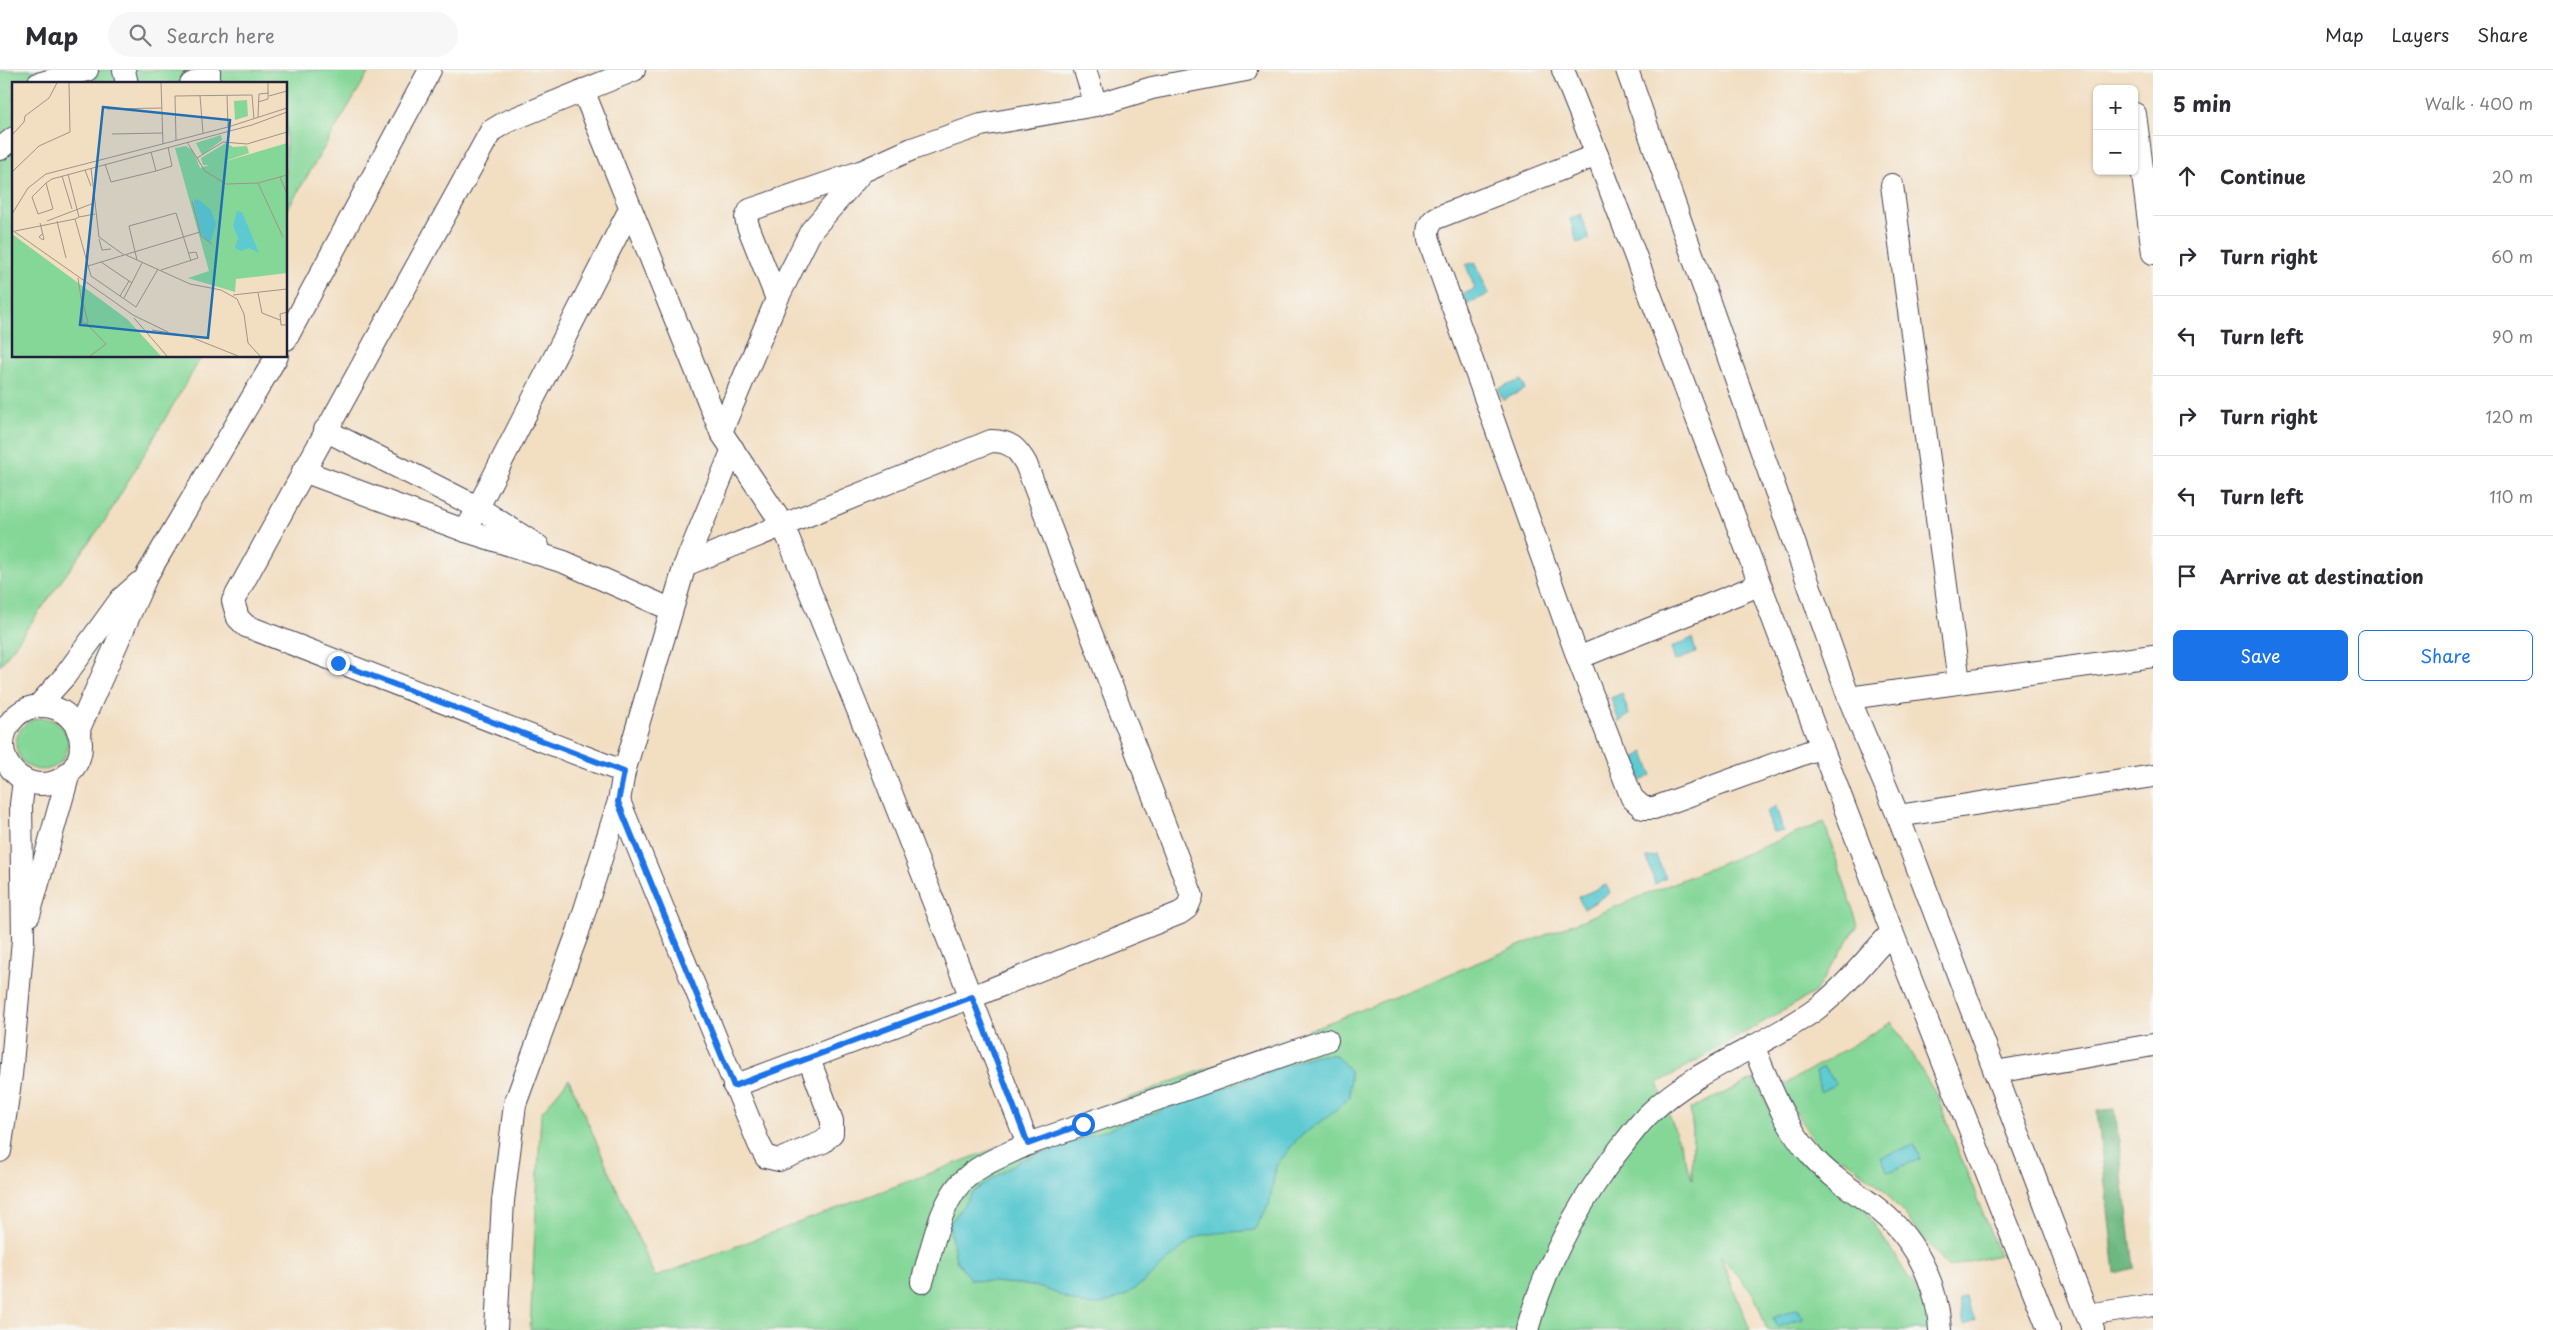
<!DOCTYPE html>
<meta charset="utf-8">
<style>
:root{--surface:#fff;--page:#f7f7f7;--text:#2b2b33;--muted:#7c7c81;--line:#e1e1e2;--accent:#1a73e8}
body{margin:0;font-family:"Playpen Sans",sans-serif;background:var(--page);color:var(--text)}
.controls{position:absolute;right:15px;top:15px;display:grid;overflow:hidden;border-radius:8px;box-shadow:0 1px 4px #0004}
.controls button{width:45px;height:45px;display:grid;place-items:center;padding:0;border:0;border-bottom:1px solid var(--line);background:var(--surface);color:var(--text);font:25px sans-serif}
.stop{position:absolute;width:15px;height:15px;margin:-11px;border:4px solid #1a73e8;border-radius:50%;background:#fff}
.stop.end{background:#1a73e8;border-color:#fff;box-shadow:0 1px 5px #0008}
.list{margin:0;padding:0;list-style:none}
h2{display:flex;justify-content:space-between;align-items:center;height:65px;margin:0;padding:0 20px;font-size:21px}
h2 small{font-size:16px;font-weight:400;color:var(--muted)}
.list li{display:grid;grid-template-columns:32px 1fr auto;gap:15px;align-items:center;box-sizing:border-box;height:80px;padding:0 20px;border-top:1px solid var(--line)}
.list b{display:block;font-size:19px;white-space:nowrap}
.list em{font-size:16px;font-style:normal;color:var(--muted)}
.actions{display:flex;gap:10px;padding:15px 20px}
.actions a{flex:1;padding:11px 0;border:1px solid var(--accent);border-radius:8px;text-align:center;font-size:18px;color:var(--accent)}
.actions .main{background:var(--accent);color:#fff}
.icon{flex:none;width:28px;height:28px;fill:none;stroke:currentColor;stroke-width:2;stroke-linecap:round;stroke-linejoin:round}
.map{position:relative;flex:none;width:2153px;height:1260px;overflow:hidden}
header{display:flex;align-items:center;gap:30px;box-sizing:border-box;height:70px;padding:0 25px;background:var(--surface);border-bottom:1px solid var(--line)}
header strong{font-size:24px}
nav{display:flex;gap:28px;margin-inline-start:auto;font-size:18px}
.search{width:350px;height:45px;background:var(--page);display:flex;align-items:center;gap:12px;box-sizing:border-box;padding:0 18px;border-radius:28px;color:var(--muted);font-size:19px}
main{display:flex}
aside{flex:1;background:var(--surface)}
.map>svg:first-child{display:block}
</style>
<header>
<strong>Map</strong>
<div class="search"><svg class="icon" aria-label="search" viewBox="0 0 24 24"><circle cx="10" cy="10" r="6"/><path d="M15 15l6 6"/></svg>Search here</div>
<nav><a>Map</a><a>Layers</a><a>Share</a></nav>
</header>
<main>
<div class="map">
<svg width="2153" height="1260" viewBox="0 0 2153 1260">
<rect width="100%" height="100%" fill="#f6f6f2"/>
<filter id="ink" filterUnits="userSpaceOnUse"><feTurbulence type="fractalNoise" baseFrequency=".02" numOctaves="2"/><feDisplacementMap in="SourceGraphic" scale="10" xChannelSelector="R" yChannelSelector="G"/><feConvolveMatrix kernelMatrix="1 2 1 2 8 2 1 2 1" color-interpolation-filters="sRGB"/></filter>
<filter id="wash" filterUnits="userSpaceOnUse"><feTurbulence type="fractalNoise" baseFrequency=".0096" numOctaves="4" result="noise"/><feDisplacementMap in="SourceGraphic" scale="20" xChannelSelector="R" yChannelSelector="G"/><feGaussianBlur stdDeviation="1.12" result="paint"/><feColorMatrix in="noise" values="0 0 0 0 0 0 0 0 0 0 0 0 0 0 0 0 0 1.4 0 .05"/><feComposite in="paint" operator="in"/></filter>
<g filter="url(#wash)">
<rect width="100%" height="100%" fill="#f2dec1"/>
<!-- green -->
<g fill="#85d798" stroke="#547c6a">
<path d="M 0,0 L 370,0 L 286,142 L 286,14 L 14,14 L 14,286 L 202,286 L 106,449 L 0,596 Z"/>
<circle cx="42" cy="674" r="26"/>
<path d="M 1824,752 L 1858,855 L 1815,922 L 1658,1013 L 1692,1109 L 1693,1062 L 1690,1039 L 1754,1009 L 1780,1059 L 1860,1132 L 1929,1239 L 1928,1260 L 1767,1260 L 1754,1225 L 1720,1185 L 1750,1260 L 530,1260 L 541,1043 L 569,1009 L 655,1207 L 1351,944 Z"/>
<path d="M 1892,952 L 1937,1026 L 1999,1185 L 1948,1197 L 1882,1118 L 1845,1089 L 1825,1090 L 1780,1017 Z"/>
</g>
<!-- forest -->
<path fill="#6cb880" stroke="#476d5e" d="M 2115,1039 L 2134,1198 L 2115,1203 L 2097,1041 Z"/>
<!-- water -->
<g fill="#5dcad1" stroke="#407686">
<path d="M 1581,144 L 1589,169 L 1577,173 L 1570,149 Z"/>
<path d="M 1475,192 L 1489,224 L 1466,235 L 1463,224 L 1475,219 L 1466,195 Z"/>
<path d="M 1521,310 L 1525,319 L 1503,330 L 1498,319 Z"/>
<path d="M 1692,568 L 1696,583 L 1675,591 L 1671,578 Z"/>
<path d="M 1622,623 L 1629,645 L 1619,652 L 1611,628 Z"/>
<path d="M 1644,682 L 1652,705 L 1641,711 L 1633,689 Z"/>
<path d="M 1776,736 L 1783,761 L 1773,762 L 1766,742 Z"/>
<path d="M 1656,786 L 1666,808 L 1655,814 L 1647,788 Z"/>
<path d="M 1606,815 L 1610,823 L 1584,839 L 1578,827 Z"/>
<path d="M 1315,985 L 1336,985 L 1350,1001 L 1350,1027 L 1329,1046 L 1299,1067 L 1276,1096 L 1269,1135 L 1254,1160 C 1241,1162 1207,1162 1197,1167 C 1192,1169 1187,1175 1182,1178 C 1155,1200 1135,1228 1099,1234 C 1078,1238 1063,1225 1045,1219 C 1021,1212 995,1214 970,1209 L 956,1190 L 949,1155 L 973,1122 L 1019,1091 Z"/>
<path d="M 1824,997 L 1836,1014 L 1820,1022 L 1816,1001 Z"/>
<path d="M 1914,1074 L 1920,1089 L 1888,1102 L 1881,1087 Z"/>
<path d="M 1965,1226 L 1975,1251 L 1964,1255 L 1958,1229 Z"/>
<path d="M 1797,1239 L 1803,1249 L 1777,1257 L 1773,1248 Z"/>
</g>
</g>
<g filter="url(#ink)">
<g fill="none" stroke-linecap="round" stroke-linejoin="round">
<!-- minor casing -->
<g stroke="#413e4f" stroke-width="24">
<g id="minor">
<path d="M 124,0 L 127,14"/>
<path d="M 1085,0 L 1096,35"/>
<path d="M 1563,0 L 1597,85 L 1892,862 L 2049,1260"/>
<path d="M 1627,0 L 1849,628 L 1898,746 L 2093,1260"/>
<path d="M 38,14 L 87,0"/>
<path d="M 191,14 L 209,6 L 209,0"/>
<path d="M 583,20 L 721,362 L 783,455 L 881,697 L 1028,1074"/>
<path d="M 2135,44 L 2153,183"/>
<path d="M 0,79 L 14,68"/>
<path d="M 1597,85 L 1436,148 C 1428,154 1427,160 1429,170 L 1578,588 L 1632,728 L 1643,738 L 1654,738 L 1822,677"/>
<path d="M 1892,115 L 1959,612"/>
<path d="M 777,229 L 748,156 L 746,148 L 750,140 L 860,102"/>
<path d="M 286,269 L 430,0"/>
<path d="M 325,360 L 477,437 L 538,476"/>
<path d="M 721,362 L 777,229 L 811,161 L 863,101 L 912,79 L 981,55 L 1096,35 L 1152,18 L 1246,0"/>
<path d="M 303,401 L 466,461 L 564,492 L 670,539"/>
<path d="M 466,461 L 630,139"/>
<path d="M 685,495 L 991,371 C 1010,371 1017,378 1026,394 L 1192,826 L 1187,838 L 1180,843 L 972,927 L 734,1016"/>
<path d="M 1578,588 L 1759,515"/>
<path d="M 1849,628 L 2153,586"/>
<circle cx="42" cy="675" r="39"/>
<path d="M 37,637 L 65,606 L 121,529 L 139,513"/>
<path d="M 78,661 L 147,505 L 277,286"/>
<path d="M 624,702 L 246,556 L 238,548 L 233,531 L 491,61 L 506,52 L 634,0"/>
<path d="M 619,731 L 759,1074 L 766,1087 L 779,1090 L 823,1072 L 832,1063 L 832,1051 L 809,989"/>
<path d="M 1898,746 L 2153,706"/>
<path d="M 29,845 L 69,703"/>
<path d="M 1753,976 C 1770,1015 1783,1054 1812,1086 C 1829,1106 1853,1120 1874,1136 C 1914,1166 1937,1211 1940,1260"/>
<path d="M 1995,1002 L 2153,975"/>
<path d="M 0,1081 L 11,1005 L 23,870 L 21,734 L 24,710"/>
<path d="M 922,1212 C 932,1180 940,1129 967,1107 C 984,1092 1008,1084 1028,1074 L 1327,970"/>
<path d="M 2087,1245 L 2153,1235"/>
<path d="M 496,1260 L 503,1131 L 515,1034 L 578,862 L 619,731 L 624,702 L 685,495 L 733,379"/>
<path d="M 1527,1260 C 1545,1196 1576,1138 1615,1085 C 1627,1070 1638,1054 1651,1042 C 1699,997 1763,977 1815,940 C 1844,919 1867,888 1892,862"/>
</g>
</g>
<!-- minor -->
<use href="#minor" stroke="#fff" stroke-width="22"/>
</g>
</g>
<g fill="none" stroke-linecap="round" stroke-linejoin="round" filter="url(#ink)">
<!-- route -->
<path stroke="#1a73e8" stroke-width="6" d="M 338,593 L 624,702 L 618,732 L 734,1016 L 972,927 L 1028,1074 L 1083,1054"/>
</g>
<!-- overview -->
<g transform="translate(12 12)">
<rect width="275" height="275" fill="#f2dec1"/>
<path d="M 235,18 L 236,34 L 223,38 L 222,19 ZM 209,53 L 210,58 L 190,73 L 184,61 ZM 214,61 L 221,65 L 235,64 L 237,71 L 208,81 L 275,61 L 275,191 L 224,197 L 223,210 L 176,196 L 197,189 L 163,66 L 174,64 L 181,69 L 188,86 L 197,83 L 191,83 L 189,76 ZM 0,152 L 115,237 L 149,274 L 0,274 Z" fill="#85d798"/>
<path d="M 186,117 L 199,128 L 204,142 L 199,159 L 195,159 L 189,151 L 182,122 L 182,118 ZM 225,129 L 230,130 L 247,171 L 237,166 L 229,169 L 223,166 L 226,156 L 221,144 Z" fill="#5dcad1"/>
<path fill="none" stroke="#9f938b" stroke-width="1" d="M 149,1 L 151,62M 215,13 L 216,45M 188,14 L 191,51M 257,14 L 275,9M 246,20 L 256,17 L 256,1M 95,27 L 150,26M 246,35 L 247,12 L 257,11M 100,52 L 151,51M 0,53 L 12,40 L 13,34 L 37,16 L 45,1M 164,58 L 163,14 L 240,13 L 242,37M 175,60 L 193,89 L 214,102 L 246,101 L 275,93M 139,70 L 144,89M 185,76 L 211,60 L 235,62 L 275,50M 93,82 L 99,100 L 144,89 L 160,84 L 156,65M 79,86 L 87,155 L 112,173M 73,88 L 79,104M 0,90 L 27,64 L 58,50 L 57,1M 56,92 L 67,135 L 63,137M 50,94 L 60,127M 268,95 L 275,112M 34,101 L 41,127 L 26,132 L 20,115 L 34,101 L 40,97 L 240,43 L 275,30M 246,101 L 271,155M 180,119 L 189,154 L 200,162M 0,132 L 16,106 L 34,92 L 216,45 L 275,26M 67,135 L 83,132M 63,137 L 79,194 L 124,225 L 146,187M 35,139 L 82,121M 45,139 L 54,176M 28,141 L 32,157 L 31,158 L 27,155 L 30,152M 0,148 L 121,233 L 156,250M 3,149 L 63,137M 87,157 L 90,168 L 99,167M 114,173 L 178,202 L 209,208 L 225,217 L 232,232 L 236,261 L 248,274M 125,178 L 117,144 L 164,131 L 179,179M 89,180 L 120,201M 76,184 L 188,150M 149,188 L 186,176 L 184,170 L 177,171M 66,196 L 70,222M 246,211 L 250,231 L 268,238M 221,213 L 275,207M 108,214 L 117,199M 112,216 L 130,181M 71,222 L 76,240 L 75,242 L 70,240 ZM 275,230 L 268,232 L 269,243 L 275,243M 122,236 L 155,274M 75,242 L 94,262 L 78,274M 140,248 L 176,254 L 226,274"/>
<path fill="#1f6fb2" fill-opacity="0.15" stroke="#1f6fb2" stroke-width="2.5" d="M 91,25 L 218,38 L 196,256 L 68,243 Z"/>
<rect width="275" height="275" fill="none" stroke="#22223b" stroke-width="2.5"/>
</g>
</svg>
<div class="controls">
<button>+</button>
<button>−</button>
</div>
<div class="stop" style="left:1083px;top:1054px"></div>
<div class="stop end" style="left:338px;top:593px"></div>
</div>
<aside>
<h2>5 min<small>Walk · 400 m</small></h2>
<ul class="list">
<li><svg class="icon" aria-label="ahead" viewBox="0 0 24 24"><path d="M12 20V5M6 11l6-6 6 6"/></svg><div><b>Continue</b></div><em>20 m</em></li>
<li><svg class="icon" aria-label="right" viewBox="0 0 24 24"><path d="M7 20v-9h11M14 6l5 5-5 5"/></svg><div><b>Turn right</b></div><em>60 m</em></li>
<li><svg class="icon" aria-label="left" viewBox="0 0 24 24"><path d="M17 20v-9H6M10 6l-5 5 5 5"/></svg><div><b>Turn left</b></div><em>90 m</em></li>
<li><svg class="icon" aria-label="right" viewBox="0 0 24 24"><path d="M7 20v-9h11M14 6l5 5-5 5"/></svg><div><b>Turn right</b></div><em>120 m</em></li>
<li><svg class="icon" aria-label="left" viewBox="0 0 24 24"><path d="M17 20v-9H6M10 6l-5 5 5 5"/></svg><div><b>Turn left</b></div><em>110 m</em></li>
<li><svg class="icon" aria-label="arrive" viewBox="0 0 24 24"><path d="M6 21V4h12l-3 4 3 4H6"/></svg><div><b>Arrive at destination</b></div></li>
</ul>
<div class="actions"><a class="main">Save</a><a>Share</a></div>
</aside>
</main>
